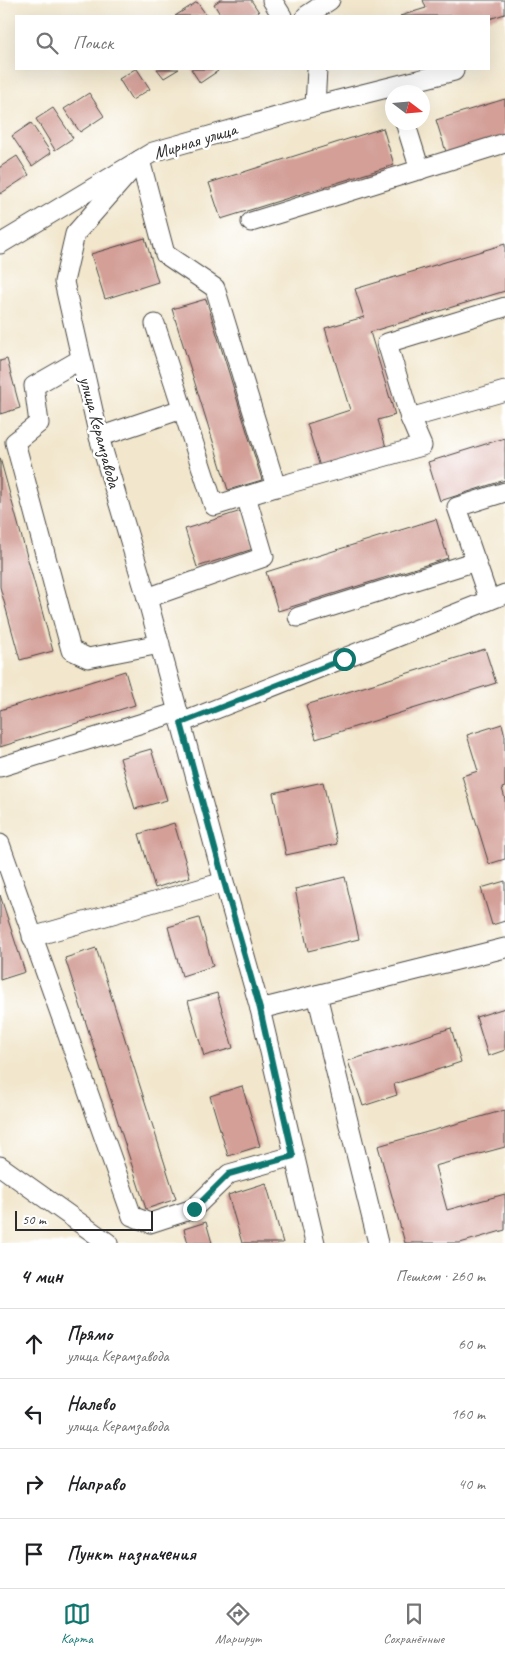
<!DOCTYPE html>
<html lang="ru">
<meta charset="utf-8">
<style>
:root{--surface:#fff;--page:#f2f2f2;--text:#202124;--muted:#757577;--line:#e0e0e0;--accent:#0f766e}
body{margin:0;font-family:Caveat,sans-serif;background:var(--page);color:var(--text)}
.compass{position:absolute;left:385px;top:85px;width:45px;height:45px;border-radius:50%;background:var(--surface);box-shadow:0 5px 20px #0002;rotate:106deg}
.scale{position:absolute;left:15px;bottom:12px;width:138px;box-sizing:border-box;padding-left:5px;border:2px solid #2b2b2b;border-top:0;font-size:14px;line-height:18px;white-space:nowrap;color:#2b2b2b;-webkit-text-stroke:4px #fff;paint-order:stroke}
.stop{position:absolute;width:15px;height:15px;margin:-11px;border:4px solid #0f766e;border-radius:50%;background:#fff}
.stop.end{background:#0f766e;border-color:#fff;box-shadow:0 1px 5px #0008}
.list{margin:0;padding:0;list-style:none}
h2{display:flex;justify-content:space-between;align-items:center;height:65px;margin:0;padding:0 20px;font-size:21px}
h2 small{font-size:16px;font-weight:400;color:var(--muted)}
.list li{display:grid;grid-template-columns:32px 1fr auto;gap:15px;align-items:center;box-sizing:border-box;height:70px;padding:0 20px;border-top:1px solid var(--line)}
.list b{display:block;font-size:19px;white-space:nowrap}
.list p{margin:0;font-size:16px;white-space:nowrap;color:var(--muted)}
.list em{font-size:16px;font-style:normal;color:var(--muted)}
.icon{flex:none;width:28px;height:28px;fill:none;stroke:currentColor;stroke-width:2;stroke-linecap:round;stroke-linejoin:round}
.map{position:relative;flex:none;width:505px;height:1243px;overflow:hidden}
.search{position:absolute;background:var(--surface);box-shadow:0 5px 20px #0002;left:15px;right:15px;top:15px;height:55px;display:flex;align-items:center;gap:12px;box-sizing:border-box;padding:0 18px;border-radius:0px;color:var(--muted);font-size:19px}
.sheet{height:345px;background:var(--surface)}
nav{display:flex;justify-content:space-around;align-items:center;box-sizing:border-box;height:70px;border-top:1px solid var(--line);background:var(--surface);font-size:14px;color:var(--muted)}
nav a{display:grid;justify-items:center;gap:2px}
nav .on{color:var(--accent)}
.map>svg:first-child{display:block}
</style>
<div class="map">
<svg width="505" height="1243" viewBox="0 0 505 1243">
<rect width="100%" height="100%" fill="#fff"/>
<filter id="ink" filterUnits="userSpaceOnUse"><feTurbulence type="fractalNoise" baseFrequency=".02" numOctaves="2"/><feDisplacementMap in="SourceGraphic" scale="10" xChannelSelector="R" yChannelSelector="G"/><feConvolveMatrix kernelMatrix="1 2 1 2 8 2 1 2 1" color-interpolation-filters="sRGB"/></filter>
<filter id="wash" filterUnits="userSpaceOnUse"><feTurbulence type="fractalNoise" baseFrequency=".0096" numOctaves="4" result="noise"/><feDisplacementMap in="SourceGraphic" scale="20" xChannelSelector="R" yChannelSelector="G"/><feGaussianBlur stdDeviation="1.12" result="paint"/><feColorMatrix in="noise" values="0 0 0 0 0 0 0 0 0 0 0 0 0 0 0 0 0 1.4 0 .05"/><feComposite in="paint" operator="in"/></filter>
<g filter="url(#wash)">
<rect width="100%" height="100%" fill="#f2e7cd"/>
<g id="blocks">
<!-- building -->
<g fill="#d39f97">
<path d="M 220,0 L 251,0 L 259,12 L 253,16 L 221,16 L 214,4 Z"/>
<path d="M 423,0 L 505,0 L 505,14 L 489,19 L 489,16 L 400,16 L 426,8 Z"/>
<path d="M 197,2 L 207,16 L 175,16 Z"/>
<path d="M 135,69 L 137,69 L 150,89 L 132,100 L 119,79 Z"/>
<path d="M 157,69 L 179,69 L 164,78 Z"/>
<path d="M 191,69 L 216,69 L 218,71 L 200,83 Z"/>
<path d="M 89,93 L 104,116 L 80,132 L 64,109 Z"/>
<path d="M 505,99 L 505,137 L 447,155 L 436,120 Z"/>
<path d="M 53,108 L 73,138 L 55,150 L 36,119 Z"/>
<path d="M 31,123 L 51,153 L 32,166 L 12,136 Z"/>
<path d="M 383,128 L 394,165 L 221,219 L 209,183 Z"/>
<path d="M 17,156 L 29,175 L 0,194 L 0,167 Z"/>
<path d="M 145,238 L 158,282 L 105,299 L 91,254 Z"/>
<path d="M 505,244 L 505,291 L 370,332 L 395,415 L 378,420 L 386,447 L 320,467 L 307,424 L 350,410 L 325,328 L 364,317 L 355,289 Z"/>
<path d="M 206,299 L 262,480 L 228,490 L 172,309 Z"/>
<path d="M 7,359 L 20,408 L 0,414 L 0,361 Z"/>
<path d="M 505,438 L 505,480 L 440,501 L 428,462 Z"/>
<path d="M 0,458 L 53,651 L 20,660 L 0,587 Z"/>
<path d="M 241,511 L 253,549 L 197,567 L 185,529 Z"/>
<path d="M 436,519 L 448,558 L 278,611 L 266,572 Z"/>
<path d="M 485,649 L 496,683 L 316,739 L 306,705 Z"/>
<path d="M 125,671 L 135,705 L 0,747 L 0,710 Z"/>
<path d="M 502,724 L 505,736 L 505,787 L 502,788 L 505,799 L 505,859 L 489,864 L 462,776 L 478,771 L 467,735 Z"/>
<path d="M 151,749 L 167,800 L 135,809 L 120,758 Z"/>
<path d="M 323,782 L 337,844 L 286,855 L 273,793 Z"/>
<path d="M 174,823 L 190,877 L 155,888 L 139,834 Z"/>
<path d="M 345,877 L 359,939 L 308,951 L 295,889 Z"/>
<path d="M 505,881 L 505,921 L 492,925 L 481,888 Z"/>
<path d="M 0,895 L 25,972 L 0,980 Z"/>
<path d="M 199,918 L 213,966 L 182,976 L 168,927 Z"/>
<path d="M 96,948 L 176,1199 L 146,1209 L 65,958 Z"/>
<path d="M 217,993 L 233,1048 L 204,1056 L 188,1001 Z"/>
<path d="M 505,1008 L 505,1050 L 488,1056 L 476,1017 Z"/>
<path d="M 451,1028 L 461,1062 L 394,1084 L 397,1095 L 363,1106 L 348,1061 Z"/>
<path d="M 242,1086 L 260,1146 L 228,1156 L 210,1096 Z"/>
<path d="M 505,1110 L 505,1147 L 435,1166 L 447,1210 L 505,1194 L 505,1230 L 460,1243 L 405,1243 L 378,1146 Z"/>
<path d="M 266,1183 L 283,1243 L 242,1243 L 228,1195 Z"/>
<path d="M 206,1222 L 212,1243 L 188,1243 L 184,1229 Z"/>
</g>
</g>
</g>
<g filter="url(#ink)">
<use href="#blocks" fill-opacity="0" stroke="#494743" stroke-width="1"/>
<g fill="none" stroke-linecap="round" stroke-linejoin="round">
<!-- minor casing -->
<g stroke="#494743" stroke-width="21">
<g id="minor">
<path d="M 272,0 L 282,16"/>
<path d="M 306,16 L 330,0"/>
<path d="M 315,106 L 454,71 L 454,69"/>
<path d="M 405,122 L 420,170"/>
<path d="M 140,160 L 165,254 L 215,288 L 276,487 L 214,506 L 155,324"/>
<path d="M 140,160 L 75,234 L 64,282 L 99,437 L 147,598 L 181,723"/>
<path d="M 251,222 L 505,143"/>
<path d="M 0,244 L 153,152 L 315,106 L 317,69"/>
<path d="M 81,359 L 34,386 L 39,423 L 15,442 L 71,650 L 88,658 L 160,644"/>
<path d="M 410,418 L 505,391"/>
<path d="M 99,437 L 182,409"/>
<path d="M 276,487 L 422,446 L 410,418 L 387,343 L 505,307"/>
<path d="M 147,598 L 264,557 L 246,496"/>
<path d="M 489,600 L 457,507 L 505,492"/>
<path d="M 298,617 L 476,561"/>
<path d="M 0,767 L 178,712"/>
<path d="M 0,844 L 132,1216 L 150,1223 L 193,1209 L 229,1174 L 293,1156"/>
<path d="M 32,937 L 224,882"/>
<path d="M 317,995 L 378,1243"/>
<path d="M 260,1009 L 505,948"/>
<path d="M 0,1166 L 108,1243"/>
<path d="M 315,1243 L 260,1009 L 224,882 L 181,723 L 505,594"/>
</g>
</g>
<!-- minor -->
<use href="#minor" stroke="#fff" stroke-width="19"/>
</g>
</g>
<g fill="none" stroke-linecap="round" stroke-linejoin="round" filter="url(#ink)">
<!-- route -->
<path stroke="#0f766e" stroke-width="6" d="M 194,1209 L 229,1174 L 293,1156 L 260,1009 L 224,882 L 181,723 L 344,659"/>
</g>
<g text-anchor="middle" dominant-baseline="central" stroke-width="5" stroke-linejoin="round" paint-order="stroke">
<!-- street labels -->
<g font-size="18" fill="#2b2b2b" stroke="#fff">
<text transform="translate(195 141) rotate(-17)">Мирная улица</text>
<text transform="translate(100 432) rotate(75)">улица Керамзавода</text>
</g>
</g>
</svg>
<svg class="compass" viewBox="-18 -18 36 36"><path d="M0-13l5 13h-10z" fill="#e53935"/><path d="M0 13l5-13h-10z" fill="#757577"/></svg>
<div class="scale">50 m</div>
<div class="stop" style="left:344px;top:659px"></div>
<div class="stop end" style="left:194px;top:1209px"></div>
<div class="search"><svg class="icon" aria-label="search" viewBox="0 0 24 24"><circle cx="10" cy="10" r="6"/><path d="M15 15l6 6"/></svg>Поиск</div>
</div>
<section class="sheet">
<h2>4 мин<small>Пешком · 260 m</small></h2>
<ul class="list">
<li><svg class="icon" aria-label="ahead" viewBox="0 0 24 24"><path d="M12 20V5M6 11l6-6 6 6"/></svg><div><b>Прямо</b><p>улица Керамзавода</p></div><em>60 m</em></li>
<li><svg class="icon" aria-label="left" viewBox="0 0 24 24"><path d="M17 20v-9H6M10 6l-5 5 5 5"/></svg><div><b>Налево</b><p>улица Керамзавода</p></div><em>160 m</em></li>
<li><svg class="icon" aria-label="right" viewBox="0 0 24 24"><path d="M7 20v-9h11M14 6l5 5-5 5"/></svg><div><b>Направо</b></div><em>40 m</em></li>
<li><svg class="icon" aria-label="arrive" viewBox="0 0 24 24"><path d="M6 21V4h12l-3 4 3 4H6"/></svg><div><b>Пункт назначения</b></div></li>
</ul>
</section>
<nav>
<a class="on"><svg class="icon" aria-label="map" viewBox="0 0 24 24"><path d="M3 6l6-2 6 2 6-2v14l-6 2-6-2-6 2zM9 4v14M15 6v14"/></svg>Карта</a>
<a><svg class="icon" aria-label="directions" viewBox="0 0 24 24"><path d="M12 3l9 9-9 9-9-9zM9 14v-3h6M13 9l2 2-2 2"/></svg>Маршрут</a>
<a><svg class="icon" aria-label="saved" viewBox="0 0 24 24"><path d="M7 4h10v16l-5-4-5 4z"/></svg>Сохранённые</a>
</nav>
